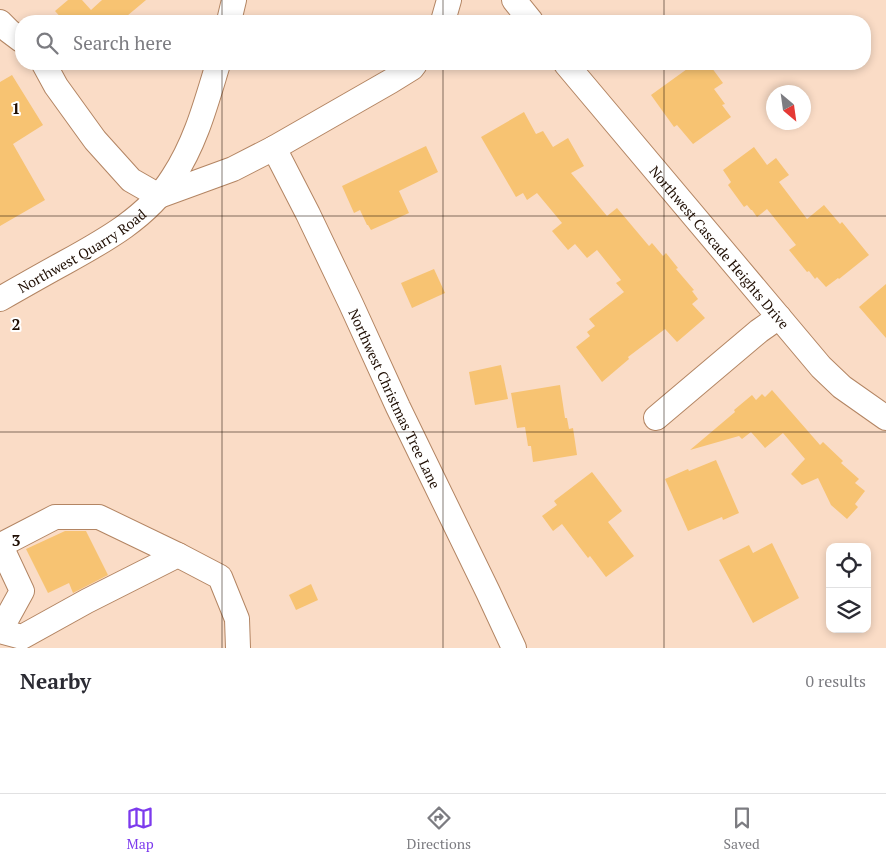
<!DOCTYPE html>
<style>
:root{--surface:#fff;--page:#f2f2f3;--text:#2b2b33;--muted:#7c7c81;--line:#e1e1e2;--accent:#7c3aed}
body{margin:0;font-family:"PT Serif",serif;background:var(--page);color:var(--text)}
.controls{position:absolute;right:15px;bottom:15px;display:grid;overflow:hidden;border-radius:10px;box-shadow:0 2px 8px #0003}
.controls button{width:45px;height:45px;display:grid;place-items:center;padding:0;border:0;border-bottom:1px solid var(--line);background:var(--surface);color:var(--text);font:25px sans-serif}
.compass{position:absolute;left:766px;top:85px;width:45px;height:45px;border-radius:50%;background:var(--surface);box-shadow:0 2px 8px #0003;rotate:151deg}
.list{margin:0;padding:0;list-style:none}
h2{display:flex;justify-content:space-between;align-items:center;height:65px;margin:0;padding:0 20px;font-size:21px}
h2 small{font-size:16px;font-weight:400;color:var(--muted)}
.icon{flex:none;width:28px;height:28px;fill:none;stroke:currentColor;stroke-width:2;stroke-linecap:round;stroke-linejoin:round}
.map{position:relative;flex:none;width:886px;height:648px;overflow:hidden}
.search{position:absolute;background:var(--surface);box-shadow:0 2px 8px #0003;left:15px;right:15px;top:15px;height:55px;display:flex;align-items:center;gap:12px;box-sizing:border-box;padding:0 18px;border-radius:20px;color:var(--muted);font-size:19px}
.sheet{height:145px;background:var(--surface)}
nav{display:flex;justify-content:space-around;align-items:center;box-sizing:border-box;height:70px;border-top:1px solid var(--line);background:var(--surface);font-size:14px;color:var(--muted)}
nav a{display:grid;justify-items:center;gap:2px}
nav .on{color:var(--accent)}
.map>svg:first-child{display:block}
</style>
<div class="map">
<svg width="886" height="648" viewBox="0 0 886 648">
<rect width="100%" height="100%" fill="#fadcc6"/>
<!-- building -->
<g fill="#f7c372">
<path d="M 68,0 L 82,0 L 91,10 L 102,0 L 146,0 L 121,21 L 64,21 L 55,11 Z"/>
<path d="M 694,64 L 709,64 L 723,83 L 714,89 L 725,104 L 722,105 L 731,117 L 693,144 L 677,125 L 674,127 L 651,95 Z"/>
<path d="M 12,75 L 43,125 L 13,144 L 45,200 L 0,226 L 0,82 Z"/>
<path d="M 524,112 L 536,134 L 543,131 L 553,147 L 568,138 L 584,166 L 571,173 L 607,216 L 617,208 L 649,246 L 652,243 L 663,256 L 666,253 L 678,268 L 676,269 L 694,290 L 692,291 L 698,299 L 692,304 L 705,318 L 677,342 L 665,329 L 628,357 L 629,359 L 602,382 L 576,347 L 590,336 L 587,332 L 595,326 L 589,319 L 624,292 L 616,283 L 621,280 L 597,250 L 587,258 L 575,244 L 568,250 L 552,231 L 562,223 L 537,193 L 527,200 L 523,193 L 516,197 L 481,137 Z"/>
<path d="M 426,146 L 438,172 L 399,191 L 409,213 L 371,230 L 368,225 L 367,225 L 360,210 L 354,213 L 342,186 Z"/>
<path d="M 754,147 L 767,165 L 776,158 L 789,175 L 779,182 L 807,219 L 824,205 L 840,224 L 842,222 L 869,255 L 839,279 L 838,278 L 826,287 L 817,277 L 815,279 L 809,271 L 807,272 L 789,250 L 796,245 L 767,209 L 757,217 L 752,210 L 751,210 L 747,205 L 744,207 L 728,185 L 731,182 L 723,170 Z"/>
<path d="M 434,269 L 445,293 L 412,308 L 401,283 Z"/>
<path d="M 886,284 L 886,338 L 859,307 Z"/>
<path d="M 501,365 L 508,399 L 475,405 L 469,372 Z"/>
<path d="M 560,385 L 565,418 L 567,418 L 569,429 L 573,428 L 577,455 L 533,462 L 531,446 L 528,446 L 525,427 L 517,428 L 511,393 Z"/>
<path d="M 772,390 L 820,445 L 823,442 L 843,461 L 841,463 L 859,479 L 855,483 L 865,491 L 855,504 L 858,507 L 847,519 L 831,505 L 818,478 L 802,485 L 791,474 L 805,459 L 783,433 L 765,448 L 751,432 L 742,439 L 739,436 L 690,450 L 735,412 L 734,410 L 752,395 L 756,400 L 762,394 L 765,397 Z"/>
<path d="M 716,460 L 739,513 L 723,520 L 722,517 L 688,531 L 665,479 L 688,469 L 689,471 Z"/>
<path d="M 592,472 L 622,511 L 608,522 L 634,556 L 606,577 L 590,556 L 588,558 L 562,524 L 553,531 L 542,516 L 557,505 L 554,501 Z"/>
<path d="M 65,531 L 86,531 L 108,575 L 73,593 L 69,583 L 48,593 L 26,549 Z"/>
<path d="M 772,543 L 799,598 L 753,623 L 719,560 L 749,545 L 753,553 Z"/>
<path d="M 311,584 L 318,600 L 296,610 L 289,595 Z"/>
</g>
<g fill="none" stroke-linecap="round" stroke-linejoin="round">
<!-- minor casing -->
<g stroke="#b38563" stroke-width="26">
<g id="minor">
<path d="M 514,0 L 531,21"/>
<path d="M 229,21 L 234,0"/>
<path d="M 443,21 L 449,0"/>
<path d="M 0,22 L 9,31 L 21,40"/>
<path d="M 44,64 L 56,86 L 95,140 L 131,180 L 159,196"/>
<path id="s1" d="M 566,64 L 821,367 L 842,387 L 886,418"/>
<path id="s2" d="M 274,148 L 308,214 L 351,304 L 398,407 L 488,592 L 514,648"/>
<path d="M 159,196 L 233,169 L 274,148 L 391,81 L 412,68 L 415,64"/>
<path id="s3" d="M 0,299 C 21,287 42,275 64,263 C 104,241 148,217 173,177 C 196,142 206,103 218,64"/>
<path d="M 656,418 L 759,331 L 779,317"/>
<path d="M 0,544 L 22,591 L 0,631"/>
<path d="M 1,545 L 55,517 L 99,517 L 178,555"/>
<path d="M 0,631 L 22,637 L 87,601 L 178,555 L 220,577 L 237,619 L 238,648"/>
</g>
</g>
<!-- minor -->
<use href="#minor" stroke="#fff" stroke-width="24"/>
</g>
<!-- grid -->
<path fill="none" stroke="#1f0e03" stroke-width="1" stroke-opacity="0.55" d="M 222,0 L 222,21M 443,0 L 443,21M 664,0 L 664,21M 222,64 L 222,648M 443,64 L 443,648M 664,64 L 664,648M 0,216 L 886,216M 0,432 L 886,432"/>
<g text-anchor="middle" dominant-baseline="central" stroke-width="4" stroke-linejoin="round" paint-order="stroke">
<!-- street labels -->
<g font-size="14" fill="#1f0e03" stroke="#fff">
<text stroke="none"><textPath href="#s1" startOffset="239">Northwest Cascade Heights Drive</textPath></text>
<text stroke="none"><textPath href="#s3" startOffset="95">Northwest Quarry Road</textPath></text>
<text stroke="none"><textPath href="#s2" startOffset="278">Northwest Christmas Tree Lane</textPath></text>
</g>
</g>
<g font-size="16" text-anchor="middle" font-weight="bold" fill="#1f0e03" stroke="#fff" stroke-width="4" stroke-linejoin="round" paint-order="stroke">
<text x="16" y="114">1</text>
<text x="16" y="330">2</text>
<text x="16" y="546">3</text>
</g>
</svg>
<div class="controls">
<button><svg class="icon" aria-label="locate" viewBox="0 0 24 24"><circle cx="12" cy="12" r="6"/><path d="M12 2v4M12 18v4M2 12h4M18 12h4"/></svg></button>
<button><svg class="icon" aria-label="layers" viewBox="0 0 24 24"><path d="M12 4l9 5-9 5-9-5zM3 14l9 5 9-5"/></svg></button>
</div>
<svg class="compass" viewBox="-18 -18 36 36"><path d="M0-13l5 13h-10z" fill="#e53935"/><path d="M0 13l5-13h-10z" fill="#7c7c81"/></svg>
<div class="search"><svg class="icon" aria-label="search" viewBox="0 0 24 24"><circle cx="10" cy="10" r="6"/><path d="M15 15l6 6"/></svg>Search here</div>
</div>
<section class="sheet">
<h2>Nearby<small>0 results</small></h2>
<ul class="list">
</ul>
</section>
<nav>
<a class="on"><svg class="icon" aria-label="map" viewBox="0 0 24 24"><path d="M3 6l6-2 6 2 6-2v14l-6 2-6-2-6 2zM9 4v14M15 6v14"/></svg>Map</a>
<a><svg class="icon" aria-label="directions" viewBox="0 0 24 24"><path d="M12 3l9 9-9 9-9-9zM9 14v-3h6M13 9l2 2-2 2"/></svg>Directions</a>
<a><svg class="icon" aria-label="saved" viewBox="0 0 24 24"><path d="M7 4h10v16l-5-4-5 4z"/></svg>Saved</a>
</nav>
